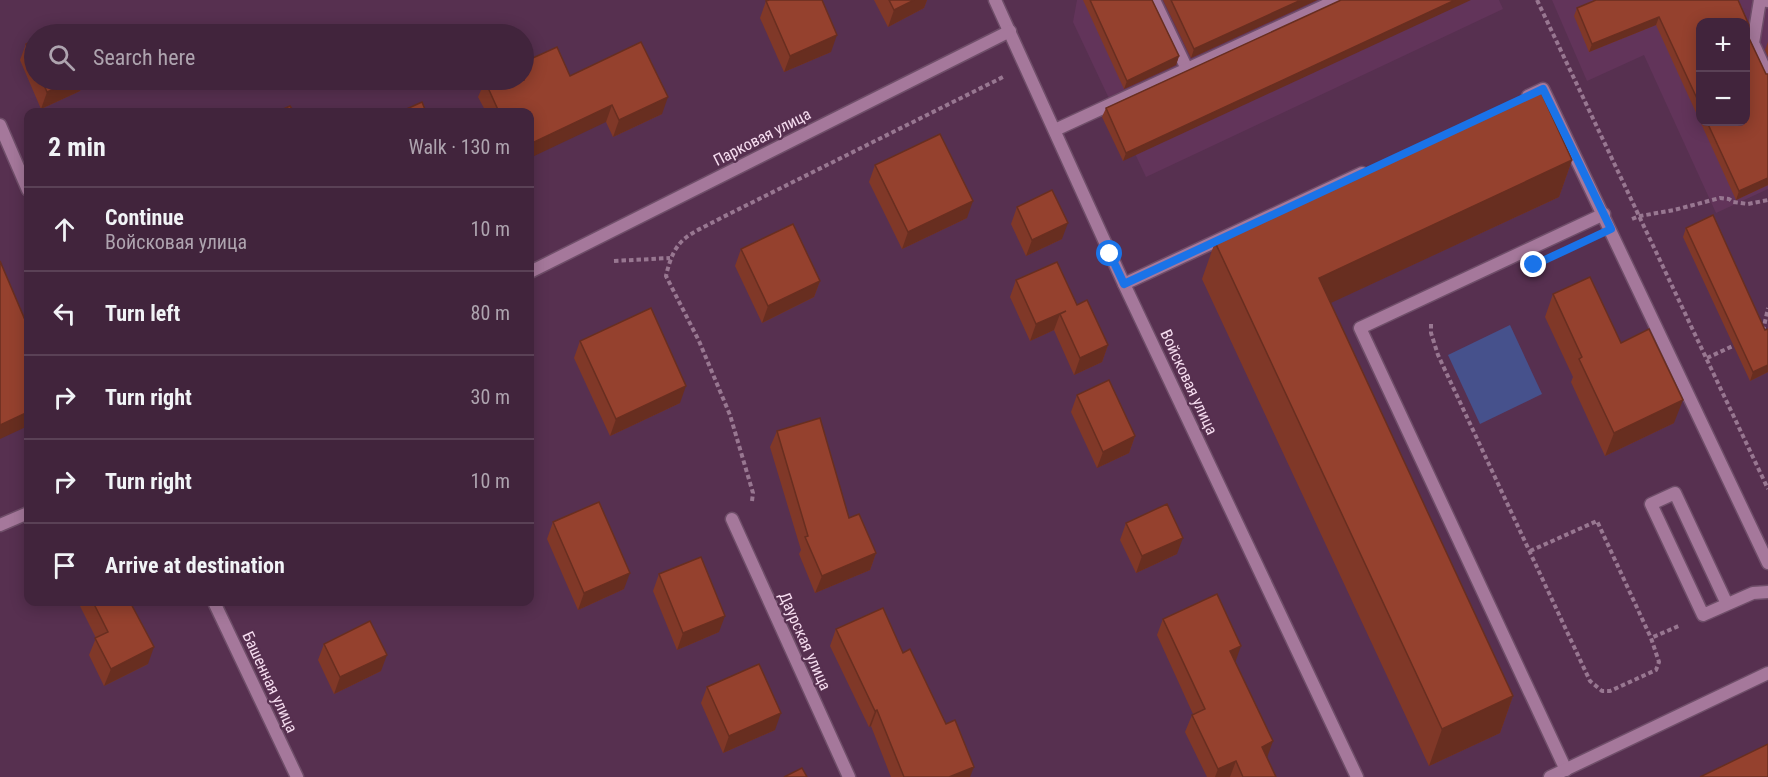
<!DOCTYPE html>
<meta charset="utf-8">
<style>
:root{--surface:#41243c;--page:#4c3047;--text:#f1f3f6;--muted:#aea4af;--line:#5a4156}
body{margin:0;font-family:"Roboto Condensed",sans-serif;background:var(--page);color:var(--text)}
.controls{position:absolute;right:18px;top:18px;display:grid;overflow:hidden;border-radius:12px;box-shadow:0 3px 15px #0003}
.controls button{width:54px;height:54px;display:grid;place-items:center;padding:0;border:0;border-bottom:2px solid var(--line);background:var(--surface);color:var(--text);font:30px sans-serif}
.stop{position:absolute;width:18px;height:18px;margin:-14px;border:4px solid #1a73e8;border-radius:50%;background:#fff}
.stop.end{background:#1a73e8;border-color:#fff;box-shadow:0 2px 6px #0008}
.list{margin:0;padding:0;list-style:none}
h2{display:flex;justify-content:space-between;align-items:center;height:78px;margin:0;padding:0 24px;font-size:26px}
h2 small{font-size:20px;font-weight:400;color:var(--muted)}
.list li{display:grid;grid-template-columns:39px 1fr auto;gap:18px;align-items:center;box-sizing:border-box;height:84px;padding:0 24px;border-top:2px solid var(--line)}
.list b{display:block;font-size:22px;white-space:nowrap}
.list p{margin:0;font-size:20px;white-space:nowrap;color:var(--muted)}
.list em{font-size:20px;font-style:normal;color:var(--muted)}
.icon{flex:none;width:33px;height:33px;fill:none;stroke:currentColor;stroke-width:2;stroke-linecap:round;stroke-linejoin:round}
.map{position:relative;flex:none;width:1768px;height:777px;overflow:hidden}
.search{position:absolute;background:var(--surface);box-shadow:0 3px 15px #0003;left:24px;top:24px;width:510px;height:66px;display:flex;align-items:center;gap:15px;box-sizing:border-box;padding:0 21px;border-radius:33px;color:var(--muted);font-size:22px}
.panel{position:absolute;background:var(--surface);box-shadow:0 3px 15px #0003;left:24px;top:108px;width:510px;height:498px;border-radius:12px}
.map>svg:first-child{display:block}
</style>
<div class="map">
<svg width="1768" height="777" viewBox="0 0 1768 777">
<rect width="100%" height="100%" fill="#573050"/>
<!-- built -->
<g fill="#62345a" fill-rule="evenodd">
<path d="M 1077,0 L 1499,0 L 1503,9 L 1146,177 L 1073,22 Z"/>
<path d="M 1552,0 L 1768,0 L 1768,189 L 1716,213 L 1644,55 L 1587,81 ZM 1700,22 L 1746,22 L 1746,122 L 1700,122 Z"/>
</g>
<!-- green -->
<path fill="#46518c" d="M 1510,325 L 1542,394 L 1480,424 L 1448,355 Z"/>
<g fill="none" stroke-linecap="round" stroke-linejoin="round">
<!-- service casing -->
<g stroke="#6f4e69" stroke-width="15">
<g id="service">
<path d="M 1154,0 L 1187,69"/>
<path d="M 1768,1 L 1760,0 L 1753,43 L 1768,76"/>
<path d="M 1528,96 L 1543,89 L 1768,563"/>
<path d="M 1055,130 L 1337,0"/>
<path d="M 1124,284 L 1362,173"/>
<path d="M 1727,604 L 1675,493 L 1651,504 L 1703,615 L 1753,593 L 1768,592"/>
<path d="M 1566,770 L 1360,328 L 1604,214"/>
<path d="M 1550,777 L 1768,673"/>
</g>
</g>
<!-- minor casing -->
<g stroke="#6f4e69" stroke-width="15">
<g id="minor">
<path d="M 995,0 L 1124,284 L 1357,777"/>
<path d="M 0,125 L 28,190"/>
<path d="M 530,272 L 1010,31"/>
<path d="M 732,519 L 849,777"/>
<path d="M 0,525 L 28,513"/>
<path d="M 214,602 L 297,777"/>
</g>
</g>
<!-- path -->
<g stroke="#987791" stroke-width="4" stroke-dasharray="4.5 3" stroke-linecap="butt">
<path d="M 1537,0 L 1768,489"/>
<path d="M 1632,219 L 1640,216 L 1674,210 L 1720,198 L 1729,199 L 1733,202 L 1748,204 L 1768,200"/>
<path d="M 614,261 L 670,258"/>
<path d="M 1431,324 L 1431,333 L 1438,355 L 1590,681 L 1602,691 L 1610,691 L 1656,670 L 1659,662 L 1651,638 L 1681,625"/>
<path d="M 1763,331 L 1768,308"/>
<path d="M 1707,358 L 1737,344"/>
<path d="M 752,501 L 753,493 L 730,415 L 699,341 L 666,276 C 675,236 688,236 721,218 L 1003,77"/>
<path d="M 1530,551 L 1597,521 L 1651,638"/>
</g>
<!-- service -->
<use href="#service" stroke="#a5789b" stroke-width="12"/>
<!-- minor -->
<use href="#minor" stroke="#a5789b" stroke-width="12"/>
</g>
<!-- wall -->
<g fill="#803828" fill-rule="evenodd">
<path d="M 874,0 L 927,0 L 924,8 L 888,27 Z"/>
<path d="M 1083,0 L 1152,0 L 1179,56 L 1176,65 L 1124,89 Z"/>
<path d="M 1163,0 L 1317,0 L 1191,58 Z"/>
<path d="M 1341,0 L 1123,161 L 1102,117 L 1106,108 Z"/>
<path d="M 1596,0 L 1738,0 L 1749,25 L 1749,38 L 1766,74 L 1768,74 L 1768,185 L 1736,200 L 1656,25 L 1589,52 L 1574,16 L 1577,8 ZM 1701,22 L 1746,22 L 1746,122 L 1701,122 Z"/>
<path d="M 766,1 L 831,52 L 784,72 L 760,18 Z"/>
<path d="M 34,40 L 34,80 L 84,80 L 80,91 L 41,109 L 20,60 L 26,44 Z"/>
<path d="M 1768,42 L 1768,57 L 1765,50 Z"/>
<path d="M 570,76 L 662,114 L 613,137 L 606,122 L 530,112 L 486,112 L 478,97 L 485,81 Z"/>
<path d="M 1572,160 L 1559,197 L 1330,303 L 1513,696 L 1500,733 L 1429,766 L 1202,279 L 1215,242 Z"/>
<path d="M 875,165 L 967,218 L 902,249 L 869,182 Z"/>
<path d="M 1017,207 L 1062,239 L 1026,256 L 1011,224 Z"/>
<path d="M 1686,228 L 1765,330 L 1768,329 L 1768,372 L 1750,381 L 1683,237 Z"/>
<path d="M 741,249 L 820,281 L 814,297 L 762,323 L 735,266 Z"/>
<path d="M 1016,280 L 1077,305 L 1108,345 L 1102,362 L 1074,375 L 1054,330 L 1030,341 L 1010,297 Z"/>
<path d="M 1553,294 L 1621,343 L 1674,423 L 1605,456 L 1571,382 L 1573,377 L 1545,317 Z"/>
<path d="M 580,341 L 680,403 L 610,436 L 574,358 Z"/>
<path d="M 1077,395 L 1135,436 L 1129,453 L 1097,468 L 1071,412 Z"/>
<path d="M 777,431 L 849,518 L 876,553 L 870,570 L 815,593 L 799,554 L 801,550 L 770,447 Z"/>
<path d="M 553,522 L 624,589 L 578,610 L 547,539 Z"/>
<path d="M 1126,523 L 1177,554 L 1136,573 L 1120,540 Z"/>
<path d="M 659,574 L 719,632 L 677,650 L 653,591 Z"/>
<path d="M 78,602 L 130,602 L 148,664 L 104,686 L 89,655 L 96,638 Z"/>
<path d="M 1163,619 L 1235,662 L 1267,758 L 1276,777 L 1207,777 L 1185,732 L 1192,715 L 1193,714 L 1157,635 Z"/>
<path d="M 836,629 L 903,653 L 970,777 L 891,777 L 871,726 L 869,727 L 830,646 Z"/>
<path d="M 324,644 L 381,671 L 334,694 L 318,660 Z"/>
<path d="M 707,687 L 775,730 L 723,753 L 701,703 Z"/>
</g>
<!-- shaded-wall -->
<g fill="#682e20">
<path d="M 914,0 L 927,0 L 924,8 L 888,27 L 894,10 Z"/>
<path d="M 1301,0 L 1317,0 L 1191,58 L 1194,49 Z"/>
<path d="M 1455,0 L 1471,0 L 1123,161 L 1126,153 Z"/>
<path d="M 1659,17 L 1656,25 L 1589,52 L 1592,44 Z"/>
<path d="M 837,35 L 831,52 L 784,72 L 790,56 Z"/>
<path d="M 1179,56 L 1176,65 L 1124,89 L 1127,81 Z"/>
<path d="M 75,80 L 84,80 L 80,91 L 41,109 L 47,92 Z"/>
<path d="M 668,97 L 662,114 L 613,137 L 619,120 Z"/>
<path d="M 612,105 L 606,122 L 530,158 L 530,144 Z"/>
<path d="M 1572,160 L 1559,197 L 1305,315 L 1319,278 Z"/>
<path d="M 1768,178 L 1768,185 L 1736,200 L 1739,191 Z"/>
<path d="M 973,201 L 967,218 L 902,249 L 908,232 Z"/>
<path d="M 1068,223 L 1062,239 L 1026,256 L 1032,240 Z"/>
<path d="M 820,281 L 814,297 L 762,323 L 768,306 Z"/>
<path d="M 1060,314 L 1054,330 L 1030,341 L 1036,324 Z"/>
<path d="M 1108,345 L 1102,362 L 1074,375 L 1080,358 Z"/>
<path d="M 1768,365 L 1768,372 L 1750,381 L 1753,372 Z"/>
<path d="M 686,386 L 680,403 L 610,436 L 616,419 Z"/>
<path d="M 1683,400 L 1674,423 L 1605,456 L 1614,433 Z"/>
<path d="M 28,412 L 28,426 L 0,439 L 0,425 Z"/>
<path d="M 1135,436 L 1129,453 L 1097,468 L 1103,452 Z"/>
<path d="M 1183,538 L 1177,554 L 1136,573 L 1142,556 Z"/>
<path d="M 876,553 L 870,570 L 815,593 L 822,576 Z"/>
<path d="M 630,573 L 624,589 L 578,610 L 584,593 Z"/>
<path d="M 725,616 L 719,632 L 677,650 L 683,633 Z"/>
<path d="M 1241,646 L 1235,663 L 1230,651 Z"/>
<path d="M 154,647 L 148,664 L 104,686 L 111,669 Z"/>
<path d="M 387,655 L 381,671 L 334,694 L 340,677 Z"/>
<path d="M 1513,696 L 1500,733 L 1429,766 L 1442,729 Z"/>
<path d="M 877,710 L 871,726 L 869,727 L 875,711 Z"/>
<path d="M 781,713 L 775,730 L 723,753 L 729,736 Z"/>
<path d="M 1273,741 L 1267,758 L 1262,747 Z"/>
<path d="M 1236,761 L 1230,777 L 1215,777 L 1218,769 Z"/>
<path d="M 974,767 L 970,777 L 949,777 Z"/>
</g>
<!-- building -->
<g fill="#95412e" stroke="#682e20" stroke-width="1.5">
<path d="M 769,0 L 822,0 L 837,35 L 790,56 L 766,1 Z"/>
<path d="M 889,0 L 914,0 L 894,10 Z"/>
<path d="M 1090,0 L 1152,0 L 1179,56 L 1127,81 Z"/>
<path d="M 1171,0 L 1301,0 L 1194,49 Z"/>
<path d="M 1341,0 L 1455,0 L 1126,153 L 1106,108 Z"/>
<path d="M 1596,0 L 1738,0 L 1749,25 L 1749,38 L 1766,74 L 1768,74 L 1768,178 L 1739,191 L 1707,122 L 1746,122 L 1746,22 L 1701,22 L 1701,107 L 1659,17 L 1592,44 L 1577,8 Z"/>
<path d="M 64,26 L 68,34 L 46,34 Z"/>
<path d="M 34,40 L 34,63 L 26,44 Z"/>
<path d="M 641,42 L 668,97 L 619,120 L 612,105 L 530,144 L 530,112 L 499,112 L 485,81 L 487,80 L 524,80 L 524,62 L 557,47 L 570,76 Z"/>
<path d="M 42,80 L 75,80 L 47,92 Z"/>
<path d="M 1540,90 L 1572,160 L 1319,278 L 1513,696 L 1442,729 L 1215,242 Z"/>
<path d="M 422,102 L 426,112 L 400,112 Z"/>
<path d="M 290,106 L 294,112 L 277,112 Z"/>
<path d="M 940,134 L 973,201 L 908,232 L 875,165 Z"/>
<path d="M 1052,190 L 1068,223 L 1032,240 L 1017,207 Z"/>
<path d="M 1713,215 L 1765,330 L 1768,329 L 1768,365 L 1753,372 L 1686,228 Z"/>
<path d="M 793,224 L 820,281 L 768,306 L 741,249 Z"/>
<path d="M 0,261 L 28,327 L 28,412 L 0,425 Z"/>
<path d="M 1057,262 L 1077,305 L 1087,300 L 1108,345 L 1080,358 L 1060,314 L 1066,311 L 1036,324 L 1016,280 Z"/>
<path d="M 1590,277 L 1621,343 L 1649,329 L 1683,400 L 1614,433 L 1579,359 L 1582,357 L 1553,294 Z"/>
<path d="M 651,308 L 686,386 L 616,419 L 580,341 Z"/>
<path d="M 1109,380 L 1135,436 L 1103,452 L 1077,395 Z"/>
<path d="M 820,418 L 849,518 L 859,514 L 876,553 L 822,576 L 805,537 L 808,536 L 777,431 Z"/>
<path d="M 599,502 L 630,573 L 584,593 L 553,522 Z"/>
<path d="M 1167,504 L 1183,538 L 1142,556 L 1126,523 Z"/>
<path d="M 701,557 L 725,616 L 683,633 L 659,574 Z"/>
<path d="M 1217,594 L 1241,646 L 1230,651 L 1273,741 L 1262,747 L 1276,777 L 1243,777 L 1236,761 L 1218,769 L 1192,715 L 1205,709 L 1163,619 Z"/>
<path d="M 93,602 L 130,602 L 154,647 L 111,669 L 95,638 L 108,632 Z"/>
<path d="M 883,608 L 903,653 L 910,649 L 946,724 L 955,720 L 974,767 L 949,777 L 904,777 L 877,710 L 875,711 L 836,629 Z"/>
<path d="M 370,621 L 387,655 L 340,677 L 324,644 Z"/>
<path d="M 759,664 L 781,713 L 729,736 L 707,687 Z"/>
<path d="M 1768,744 L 1768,777 L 1700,777 Z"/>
<path d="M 802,768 L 807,777 L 784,777 Z"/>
</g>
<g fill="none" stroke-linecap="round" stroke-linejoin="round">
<!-- route -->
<path stroke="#1a73e8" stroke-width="8" d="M 1110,254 L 1124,284 L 1543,89 L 1611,229 L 1534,265"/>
</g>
<g text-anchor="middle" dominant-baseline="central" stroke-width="4.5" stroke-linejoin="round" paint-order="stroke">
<!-- street labels -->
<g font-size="16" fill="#f6ddf0" stroke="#573050">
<text transform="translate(762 137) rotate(-27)">Парковая улица</text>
<text transform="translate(1189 382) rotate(65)">Войсковая улица</text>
<text transform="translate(805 641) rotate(66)">Даурская улица</text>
<text transform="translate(270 682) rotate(65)">Башенная улица</text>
</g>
</g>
</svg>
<div class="controls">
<button>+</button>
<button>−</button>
</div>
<div class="stop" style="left:1110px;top:254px"></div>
<div class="stop end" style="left:1534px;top:265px"></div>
<div class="search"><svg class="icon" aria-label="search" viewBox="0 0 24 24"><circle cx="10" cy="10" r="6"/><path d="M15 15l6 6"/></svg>Search here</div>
<section class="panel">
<h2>2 min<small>Walk · 130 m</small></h2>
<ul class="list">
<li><svg class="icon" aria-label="ahead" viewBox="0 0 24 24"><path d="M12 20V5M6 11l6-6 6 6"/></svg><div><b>Continue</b><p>Войсковая улица</p></div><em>10 m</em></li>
<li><svg class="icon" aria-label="left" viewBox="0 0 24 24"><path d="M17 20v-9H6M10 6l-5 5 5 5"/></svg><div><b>Turn left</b></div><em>80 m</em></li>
<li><svg class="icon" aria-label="right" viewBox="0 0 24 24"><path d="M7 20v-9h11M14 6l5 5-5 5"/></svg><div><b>Turn right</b></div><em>30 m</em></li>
<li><svg class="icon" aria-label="right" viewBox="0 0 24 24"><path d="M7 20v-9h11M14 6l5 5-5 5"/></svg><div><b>Turn right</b></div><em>10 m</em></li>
<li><svg class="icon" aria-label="arrive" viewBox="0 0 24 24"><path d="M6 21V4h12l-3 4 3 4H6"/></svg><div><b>Arrive at destination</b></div></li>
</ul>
</section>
</div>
